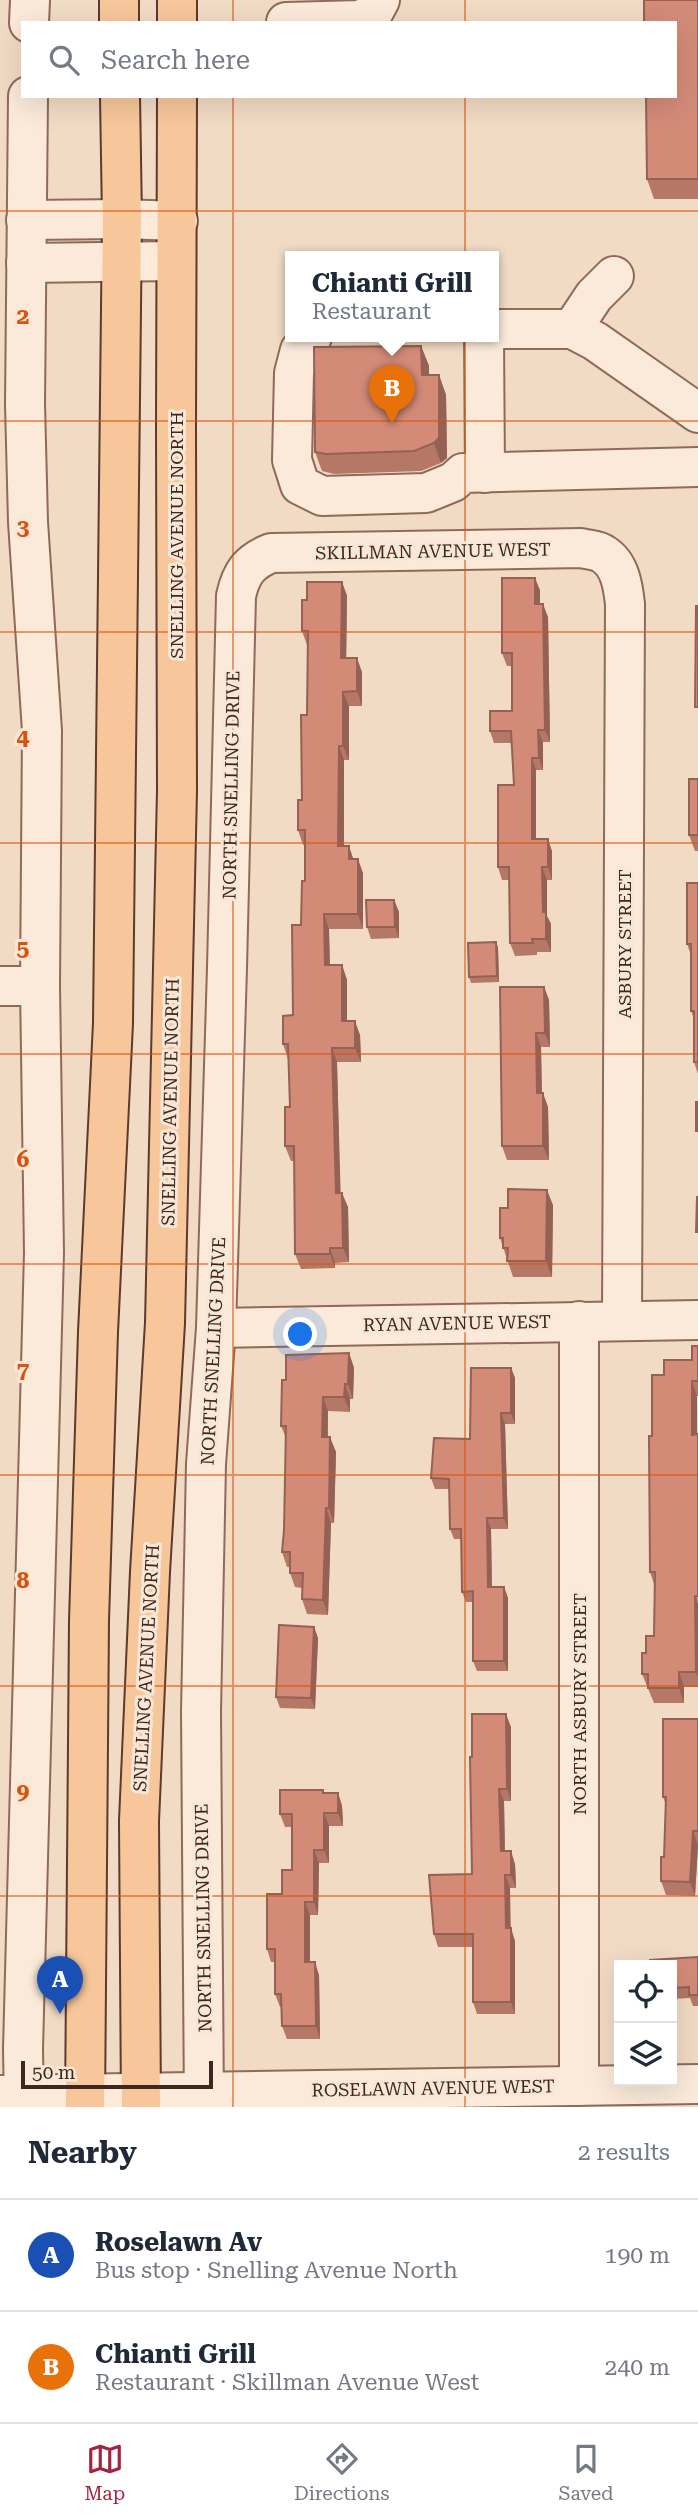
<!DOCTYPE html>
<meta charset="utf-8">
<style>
:root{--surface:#fff;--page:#f2f2f3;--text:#1f2937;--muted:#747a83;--line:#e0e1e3;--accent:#a32440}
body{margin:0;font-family:"Roboto Serif",serif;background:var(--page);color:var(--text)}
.controls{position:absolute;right:21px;bottom:21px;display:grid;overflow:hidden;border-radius:0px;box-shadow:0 7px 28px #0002}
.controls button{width:63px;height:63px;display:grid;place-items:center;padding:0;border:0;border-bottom:2px solid var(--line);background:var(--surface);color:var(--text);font:35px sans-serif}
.scale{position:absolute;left:21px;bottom:18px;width:192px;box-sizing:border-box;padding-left:7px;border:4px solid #3e271e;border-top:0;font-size:19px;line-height:24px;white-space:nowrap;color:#3e271e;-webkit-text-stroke:5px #f8e7d6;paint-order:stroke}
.you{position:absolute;left:301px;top:1335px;width:24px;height:24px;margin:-18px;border:5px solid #fff;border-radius:50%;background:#1a73e8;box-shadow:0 0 0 10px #1a73e833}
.badge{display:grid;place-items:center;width:46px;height:46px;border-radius:50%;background:var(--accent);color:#fff;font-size:23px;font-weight:700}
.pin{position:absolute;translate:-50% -58px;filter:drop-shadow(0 2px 4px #0008)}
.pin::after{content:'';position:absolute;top:37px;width:24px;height:21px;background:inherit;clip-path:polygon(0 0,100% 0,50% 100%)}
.popup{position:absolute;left:285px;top:251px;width:214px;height:91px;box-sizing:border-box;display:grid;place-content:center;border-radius:0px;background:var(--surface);filter:drop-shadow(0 2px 5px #0005);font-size:23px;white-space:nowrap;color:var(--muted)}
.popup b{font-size:26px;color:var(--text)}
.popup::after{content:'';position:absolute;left:50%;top:100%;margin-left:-14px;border:14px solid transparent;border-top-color:var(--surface)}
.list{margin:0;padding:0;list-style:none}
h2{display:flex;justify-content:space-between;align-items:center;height:91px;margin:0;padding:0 28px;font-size:30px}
h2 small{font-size:23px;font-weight:400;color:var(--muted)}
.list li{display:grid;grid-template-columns:46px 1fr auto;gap:21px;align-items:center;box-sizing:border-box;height:112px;padding:0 28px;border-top:2px solid var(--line)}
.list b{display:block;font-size:26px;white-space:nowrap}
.list p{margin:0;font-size:23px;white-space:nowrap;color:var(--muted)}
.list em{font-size:23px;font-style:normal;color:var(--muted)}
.icon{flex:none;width:38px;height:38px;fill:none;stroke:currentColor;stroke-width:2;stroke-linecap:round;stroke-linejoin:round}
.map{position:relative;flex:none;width:698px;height:2107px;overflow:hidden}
.search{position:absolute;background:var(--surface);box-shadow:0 7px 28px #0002;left:21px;right:21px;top:21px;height:77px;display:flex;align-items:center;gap:18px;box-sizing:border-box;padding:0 24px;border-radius:0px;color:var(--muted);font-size:26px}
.sheet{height:315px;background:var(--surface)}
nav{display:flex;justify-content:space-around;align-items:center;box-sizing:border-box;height:98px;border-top:2px solid var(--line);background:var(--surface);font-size:19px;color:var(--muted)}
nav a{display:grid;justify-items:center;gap:4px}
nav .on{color:var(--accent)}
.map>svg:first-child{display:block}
</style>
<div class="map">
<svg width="698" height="2107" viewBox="0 0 698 2107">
<rect width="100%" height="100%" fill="#f2dbc5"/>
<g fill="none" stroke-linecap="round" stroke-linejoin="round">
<!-- minor casing -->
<g stroke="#8f6a59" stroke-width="42">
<g id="minor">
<path d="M 286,22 L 361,20 L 373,13 L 380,0"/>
<path d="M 29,23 L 30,0"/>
<path d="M 26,220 L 122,219 L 178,221"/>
<path d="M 26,263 L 176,261"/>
<path d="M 494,329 L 572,329 L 595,341 L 698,413"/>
<path d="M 572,329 L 594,296 L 614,276"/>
<path d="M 312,337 L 300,350 L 294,373 L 292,460 L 300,485 L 322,496 L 426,493 L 453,482 L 463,473 L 698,467"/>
<path d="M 484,337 L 485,473"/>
<path d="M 0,986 L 40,986"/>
<path d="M 216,1328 L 698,1320"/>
<path d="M 579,2086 L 579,1321"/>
<path d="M 0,2095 L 698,2084"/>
<path d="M 24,2107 L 23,2049 L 44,1252 L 40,986 L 42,731 L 28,522 L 25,404 L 28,96"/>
<path d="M 204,2107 L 201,1712 L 206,1464 L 216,1328 L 227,968 L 236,596 C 241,573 249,562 271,553 L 581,548 C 588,550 598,550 603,554 C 620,564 623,586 625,604 L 622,1321"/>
</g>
</g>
<!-- major casing -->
<g stroke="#5d392e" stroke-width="42">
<g id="major">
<path d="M 119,0 L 119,23"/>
<path d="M 177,0 L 177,23"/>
<path d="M 85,2107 L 89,1621 L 98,1332 L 113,1023 L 122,219 L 120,96"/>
<path d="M 141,2107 L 139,1821 L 150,1572 L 165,1323 L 177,791 L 176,429 L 177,96"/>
</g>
</g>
<!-- minor -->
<use href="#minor" stroke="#fbeada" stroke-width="38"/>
<!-- major -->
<use href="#major" stroke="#f7c79b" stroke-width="38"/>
</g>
<!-- wall -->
<g fill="#b57867">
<path d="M 698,0 L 698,199 L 654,199 L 647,179 Z"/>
<path d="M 421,346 L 429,366 L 429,375 L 439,375 L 446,395 L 447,458 L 441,463 L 421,471 L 334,474 L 322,471 L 315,452 Z"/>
<path d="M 342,582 L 347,596 L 346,658 L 362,672 L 362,706 L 349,706 L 349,760 L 344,760 L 344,846 L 363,873 L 363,929 L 329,929 L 330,965 L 342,965 L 347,980 L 347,1021 L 360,1035 L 361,1062 L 337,1062 L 340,1193 L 348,1207 L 349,1262 L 335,1263 L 335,1268 L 301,1269 L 295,1254 L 294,1161 L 291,1161 L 285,1146 L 290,1107 L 288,1059 L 283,1044 L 293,1015 L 305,881 L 305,845 L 303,845 L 298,830 L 302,800 L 307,715 L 307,645 L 302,631 Z"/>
<path d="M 540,590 L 540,604 L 548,617 L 550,742 L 543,742 L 543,770 L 536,770 L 536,839 L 552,851 L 552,880 L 547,880 L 547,916 L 551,924 L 551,952 L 537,952 L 537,955 L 515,956 L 510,943 L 510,880 L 502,880 L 498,867 L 514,785 L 512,743 L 494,743 L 490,731 L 512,711 L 512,666 L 507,666 L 502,653 Z"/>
<path d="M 698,779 L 698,851 L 695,851 L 689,835 Z"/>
<path d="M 698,883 L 698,1074 L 694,1062 L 694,1019 L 691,1011 L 691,955 L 687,944 Z"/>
<path d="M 394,900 L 399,912 L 399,938 L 371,939 L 367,927 Z"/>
<path d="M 496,942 L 498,948 L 499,982 L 471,983 L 469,977 Z"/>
<path d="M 544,987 L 549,1000 L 550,1047 L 541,1047 L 542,1093 L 548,1107 L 549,1160 L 507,1160 L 502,1146 Z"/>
<path d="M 553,1205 L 552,1277 L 513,1277 L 500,1238 Z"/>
<path d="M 698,1346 L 698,1396 L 697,1396 L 698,1687 L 684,1687 L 684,1703 L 654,1703 L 642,1674 L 646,1653 L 654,1636 L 655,1587 L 650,1572 L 664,1375 L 692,1360 Z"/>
<path d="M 349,1353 L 354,1368 L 353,1399 L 350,1399 L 350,1412 L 328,1411 L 328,1437 L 336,1452 L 334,1523 L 331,1523 L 328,1615 L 307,1614 L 302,1599 L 302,1588 L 295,1587 L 290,1573 L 290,1567 L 287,1567 L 282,1552 L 284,1530 L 286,1438 L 281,1426 L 286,1380 Z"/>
<path d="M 511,1368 L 515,1378 L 515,1424 L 505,1424 L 508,1529 L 491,1529 L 492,1587 L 504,1587 L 508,1598 L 508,1671 L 477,1671 L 473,1661 L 473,1602 L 466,1602 L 462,1592 L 461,1539 L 454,1539 L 450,1529 L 449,1489 L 435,1489 L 431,1478 L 470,1439 Z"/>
<path d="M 314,1627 L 318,1638 L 315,1709 L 280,1708 L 276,1697 Z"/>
<path d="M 698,1719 L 698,1845 L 695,1896 L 666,1895 L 661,1881 L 664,1857 L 666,1805 L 663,1797 Z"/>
<path d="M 511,1727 L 511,1801 L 504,1801 L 505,1851 L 515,1864 L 516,1888 L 510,1888 L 510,1928 L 515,1941 L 515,2014 L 477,2014 L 473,2002 L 473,1947 L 438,1947 L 434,1934 L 472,1874 L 472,1757 Z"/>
<path d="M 324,1793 L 338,1793 L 342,1806 L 343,1826 L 329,1826 L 329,1863 L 319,1863 L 318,1915 L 310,1915 L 310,1962 L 319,1975 L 320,2039 L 287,2039 L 282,2026 L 282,2007 L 280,2007 L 275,1994 L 275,1962 L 271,1962 L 267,1949 L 282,1894 L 292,1870 L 292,1827 L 285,1827 L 280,1814 Z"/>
<path d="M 698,1957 L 698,2006 L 693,2006 L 690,1998 L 672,1999 L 672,1965 Z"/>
</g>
<!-- shaded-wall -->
<g fill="#946154">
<path d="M 421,346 L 429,366 L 429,395 L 422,375 Z"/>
<path d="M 439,375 L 446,395 L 447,458 L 441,463 L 434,443 Z"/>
<path d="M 535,578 L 540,590 L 540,617 L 535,604 Z"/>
<path d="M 342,582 L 347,596 L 346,673 L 341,658 Z"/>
<path d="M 543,604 L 548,617 L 550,742 L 545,730 Z"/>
<path d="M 357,658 L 362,672 L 362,706 L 357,691 Z"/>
<path d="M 343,692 L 349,706 L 349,760 L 343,746 Z"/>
<path d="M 538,730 L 543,742 L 543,770 L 539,758 Z"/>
<path d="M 339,746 L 344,760 L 344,861 L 338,846 Z"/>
<path d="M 532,758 L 536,770 L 536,852 L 532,839 Z"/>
<path d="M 548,839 L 552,851 L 552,880 L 548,867 Z"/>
<path d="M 349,846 L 354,861 L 349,859 Z"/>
<path d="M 358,859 L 363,873 L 363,929 L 358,914 Z"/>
<path d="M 542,867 L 547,880 L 547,916 L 551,924 L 551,952 L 546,939 L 543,912 Z"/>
<path d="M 394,900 L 399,912 L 399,938 L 395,927 Z"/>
<path d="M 324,914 L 329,929 L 330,980 L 325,965 Z"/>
<path d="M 496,942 L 498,948 L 499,982 L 497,976 Z"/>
<path d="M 342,965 L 347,980 L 347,1035 L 342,1021 Z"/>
<path d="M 544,987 L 549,1000 L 550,1047 L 545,1033 Z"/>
<path d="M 355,1021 L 360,1035 L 361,1062 L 355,1048 Z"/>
<path d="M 536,1033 L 541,1047 L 542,1107 L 537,1093 Z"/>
<path d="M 332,1048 L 337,1062 L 341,1207 L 336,1193 Z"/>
<path d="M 543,1093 L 548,1107 L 549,1160 L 543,1146 Z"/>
<path d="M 547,1190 L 553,1205 L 552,1277 L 546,1261 Z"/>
<path d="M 342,1193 L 348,1207 L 349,1262 L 343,1248 Z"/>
<path d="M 330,1248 L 335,1263 L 335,1268 L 330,1254 Z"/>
<path d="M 349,1353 L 354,1368 L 353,1399 L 348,1384 Z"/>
<path d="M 511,1368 L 515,1378 L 515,1424 L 511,1413 Z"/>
<path d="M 692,1381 L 697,1396 L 697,1450 L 692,1435 Z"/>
<path d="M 345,1384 L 350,1399 L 350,1412 L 344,1397 Z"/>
<path d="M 323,1397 L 328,1411 L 327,1452 L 322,1437 Z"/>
<path d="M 501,1413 L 505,1424 L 508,1529 L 504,1518 Z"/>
<path d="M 330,1437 L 336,1452 L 334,1523 L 329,1508 Z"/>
<path d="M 326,1508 L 331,1523 L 328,1615 L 323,1600 Z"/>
<path d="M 487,1518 L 491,1529 L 492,1598 L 488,1587 Z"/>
<path d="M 504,1587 L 508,1598 L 508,1671 L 504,1661 Z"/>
<path d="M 695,1596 L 698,1604 L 698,1678 L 696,1672 Z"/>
<path d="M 314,1627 L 318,1638 L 315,1709 L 311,1698 Z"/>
<path d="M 679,1672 L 684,1687 L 684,1703 L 679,1688 Z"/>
<path d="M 506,1714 L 511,1727 L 511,1801 L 507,1789 Z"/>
<path d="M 499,1789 L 504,1801 L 505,1864 L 501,1851 Z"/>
<path d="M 338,1793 L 342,1806 L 343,1826 L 338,1813 Z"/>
<path d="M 324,1813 L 329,1826 L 329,1863 L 324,1850 Z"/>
<path d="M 693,1831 L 698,1845 L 695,1896 L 690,1882 Z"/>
<path d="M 314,1850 L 319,1863 L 318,1915 L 314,1902 Z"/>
<path d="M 511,1851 L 515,1864 L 516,1888 L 511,1875 Z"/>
<path d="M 505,1875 L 510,1888 L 511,1941 L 506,1928 Z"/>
<path d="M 305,1902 L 310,1915 L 310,1975 L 305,1962 Z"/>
<path d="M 511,1928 L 515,1941 L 515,2014 L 511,2002 Z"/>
<path d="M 315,1962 L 319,1975 L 320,2039 L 316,2026 Z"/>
</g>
<!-- building -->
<g fill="#d38b78" stroke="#946154" stroke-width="2">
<path d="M 644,0 L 698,0 L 698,179 L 647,179 L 646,96 L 675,96 L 675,23 L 644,23 Z"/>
<path d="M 421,346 L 422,375 L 439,375 L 439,438 L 434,443 L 414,451 L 326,454 L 315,452 L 314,347 Z"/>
<path d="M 502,578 L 535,578 L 535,604 L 543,604 L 545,730 L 538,730 L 539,758 L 532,758 L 532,839 L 548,839 L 548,867 L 542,867 L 543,912 L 546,912 L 546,939 L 532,939 L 533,943 L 510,943 L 509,867 L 498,867 L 498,785 L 514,785 L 511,731 L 490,731 L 490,711 L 512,711 L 512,653 L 502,653 Z"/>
<path d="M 307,582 L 342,582 L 341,658 L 357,658 L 357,691 L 343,692 L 343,746 L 339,746 L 338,846 L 349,846 L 349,859 L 358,859 L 358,914 L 324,914 L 325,965 L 342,965 L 342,1021 L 355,1021 L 355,1048 L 332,1048 L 336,1193 L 342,1193 L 343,1248 L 330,1248 L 330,1254 L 295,1254 L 294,1146 L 285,1146 L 285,1107 L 290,1107 L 288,1044 L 283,1044 L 283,1016 L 293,1015 L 292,925 L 301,925 L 302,881 L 305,881 L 305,830 L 298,830 L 298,800 L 302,800 L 301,715 L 307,715 L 308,631 L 302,631 L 302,600 L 307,600 Z"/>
<path d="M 696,606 L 698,606 L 698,707 L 695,707 Z"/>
<rect x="689" y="779" width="9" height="56"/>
<path d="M 687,883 L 698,883 L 698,1062 L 694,1062 L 694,1011 L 691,1011 L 691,944 L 687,944 Z"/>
<path d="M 366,900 L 394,900 L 395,927 L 367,927 Z"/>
<path d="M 496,942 L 497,976 L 469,977 L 468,943 Z"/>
<path d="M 500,987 L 544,987 L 545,1033 L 536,1033 L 537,1093 L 543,1093 L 543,1146 L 502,1146 Z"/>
<rect x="696" y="1102" width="2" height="29"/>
<path d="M 508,1189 L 547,1190 L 546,1261 L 507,1261 L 508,1248 L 503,1248 L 503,1238 L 500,1238 L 500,1208 L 508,1208 Z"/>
<path d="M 697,1197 L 698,1197 L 698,1232 L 696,1232 Z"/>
<path d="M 692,1346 L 698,1346 L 698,1381 L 692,1381 L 692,1435 L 698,1434 L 698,1596 L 695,1596 L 696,1672 L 679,1672 L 679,1688 L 648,1688 L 648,1674 L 642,1674 L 642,1653 L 646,1653 L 646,1636 L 654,1636 L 655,1572 L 650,1572 L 649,1436 L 652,1436 L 652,1375 L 664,1375 L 664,1360 L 692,1360 Z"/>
<path d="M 349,1353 L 348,1384 L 345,1384 L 344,1397 L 323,1397 L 322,1437 L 330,1437 L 329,1508 L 326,1508 L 323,1600 L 302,1599 L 303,1573 L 290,1573 L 290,1552 L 282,1552 L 284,1530 L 286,1426 L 281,1426 L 282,1380 L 286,1380 L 286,1355 Z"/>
<path d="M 471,1368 L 511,1368 L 511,1413 L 501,1413 L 504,1518 L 487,1518 L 488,1587 L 504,1587 L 504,1661 L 473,1661 L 473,1591 L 462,1592 L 461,1529 L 450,1529 L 449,1479 L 431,1478 L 434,1438 L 470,1439 Z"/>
<path d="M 279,1625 L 314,1627 L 311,1698 L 276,1697 Z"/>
<path d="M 472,1714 L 506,1714 L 507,1789 L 499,1789 L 501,1851 L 511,1851 L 511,1875 L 505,1875 L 506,1928 L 511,1928 L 511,2002 L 473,2002 L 473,1934 L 434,1934 L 429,1875 L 472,1874 L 470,1757 L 472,1757 Z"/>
<path d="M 663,1719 L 698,1719 L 698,1831 L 693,1831 L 690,1882 L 661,1881 L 661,1857 L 664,1857 L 666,1797 L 663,1797 Z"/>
<path d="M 280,1790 L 323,1790 L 323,1793 L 338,1793 L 338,1813 L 324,1813 L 324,1850 L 314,1850 L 314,1902 L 305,1902 L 305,1962 L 315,1962 L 316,2026 L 282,2026 L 281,1994 L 275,1994 L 275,1949 L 267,1949 L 267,1894 L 282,1894 L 282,1870 L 292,1870 L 292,1814 L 280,1814 Z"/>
<path d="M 698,1957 L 698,1995 L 689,1995 L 689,1987 L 672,1988 L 672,1965 L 650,1965 L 650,1960 Z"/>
</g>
<!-- grid -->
<path fill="none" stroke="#d7540e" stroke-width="2" stroke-opacity="0.55" d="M 233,0 L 233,23M 465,0 L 465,23M 233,96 L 233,2107M 465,96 L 465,2107M 0,211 L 698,211M 0,421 L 698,421M 0,632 L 698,632M 0,843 L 698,843M 0,1054 L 698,1054M 0,1264 L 698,1264M 0,1475 L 698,1475M 0,1686 L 698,1686M 0,1896 L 698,1896"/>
<g text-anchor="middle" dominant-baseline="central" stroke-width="6" stroke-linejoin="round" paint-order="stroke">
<!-- street labels -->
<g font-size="18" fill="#3e271e" stroke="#f8e7d6">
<text transform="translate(176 535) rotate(-90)">SNELLING AVENUE NORTH</text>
<text transform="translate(433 551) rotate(-1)">SKILLMAN AVENUE WEST</text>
<text transform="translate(231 785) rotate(-89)">NORTH SNELLING DRIVE</text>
<text transform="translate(624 944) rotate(-90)">ASBURY STREET</text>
<text transform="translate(170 1102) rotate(-89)">SNELLING AVENUE NORTH</text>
<text transform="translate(457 1323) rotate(-1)">RYAN AVENUE WEST</text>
<text transform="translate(213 1351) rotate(-87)">NORTH SNELLING DRIVE</text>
<text transform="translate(146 1668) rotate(-87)">SNELLING AVENUE NORTH</text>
<text transform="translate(579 1704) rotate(-90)">NORTH ASBURY STREET</text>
<text transform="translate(203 1918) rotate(-91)">NORTH SNELLING DRIVE</text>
<text transform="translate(433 2088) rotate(-1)">ROSELAWN AVENUE WEST</text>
</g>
</g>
<g font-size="23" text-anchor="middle" font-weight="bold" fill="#d7540e" stroke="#f8e7d6" stroke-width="6" stroke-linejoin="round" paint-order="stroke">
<text x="23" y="324">2</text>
<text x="23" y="535">3</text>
<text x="23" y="745">4</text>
<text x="23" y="956">5</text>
<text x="23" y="1167">6</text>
<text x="23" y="1378">7</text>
<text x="23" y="1588">8</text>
<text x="23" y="1799">9</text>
</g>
</svg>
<div class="controls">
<button><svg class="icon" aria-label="locate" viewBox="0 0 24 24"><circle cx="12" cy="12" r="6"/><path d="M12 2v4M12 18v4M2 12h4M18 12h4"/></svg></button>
<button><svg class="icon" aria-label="layers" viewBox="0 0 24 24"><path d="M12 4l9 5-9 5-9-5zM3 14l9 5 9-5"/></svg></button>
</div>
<div class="scale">50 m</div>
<div class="you"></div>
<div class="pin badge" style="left:60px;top:2014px;background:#1a4fb4">A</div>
<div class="pin badge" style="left:392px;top:423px;background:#e8710a">B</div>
<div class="popup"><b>Chianti Grill</b>Restaurant</div>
<div class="search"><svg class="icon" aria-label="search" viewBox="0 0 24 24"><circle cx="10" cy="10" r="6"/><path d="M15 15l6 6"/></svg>Search here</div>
</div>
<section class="sheet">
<h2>Nearby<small>2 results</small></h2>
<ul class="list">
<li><span class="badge" style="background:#1a4fb4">A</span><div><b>Roselawn Av</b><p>Bus stop · Snelling Avenue North</p></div><em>190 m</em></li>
<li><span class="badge" style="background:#e8710a">B</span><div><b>Chianti Grill</b><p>Restaurant · Skillman Avenue West</p></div><em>240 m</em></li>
</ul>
</section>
<nav>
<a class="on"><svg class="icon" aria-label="map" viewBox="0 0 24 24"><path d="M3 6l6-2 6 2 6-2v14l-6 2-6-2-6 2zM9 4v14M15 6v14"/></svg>Map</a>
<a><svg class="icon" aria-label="directions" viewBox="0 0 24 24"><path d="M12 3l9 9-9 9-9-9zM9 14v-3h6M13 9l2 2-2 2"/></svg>Directions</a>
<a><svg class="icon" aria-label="saved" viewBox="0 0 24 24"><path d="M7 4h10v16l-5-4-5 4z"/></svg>Saved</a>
</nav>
